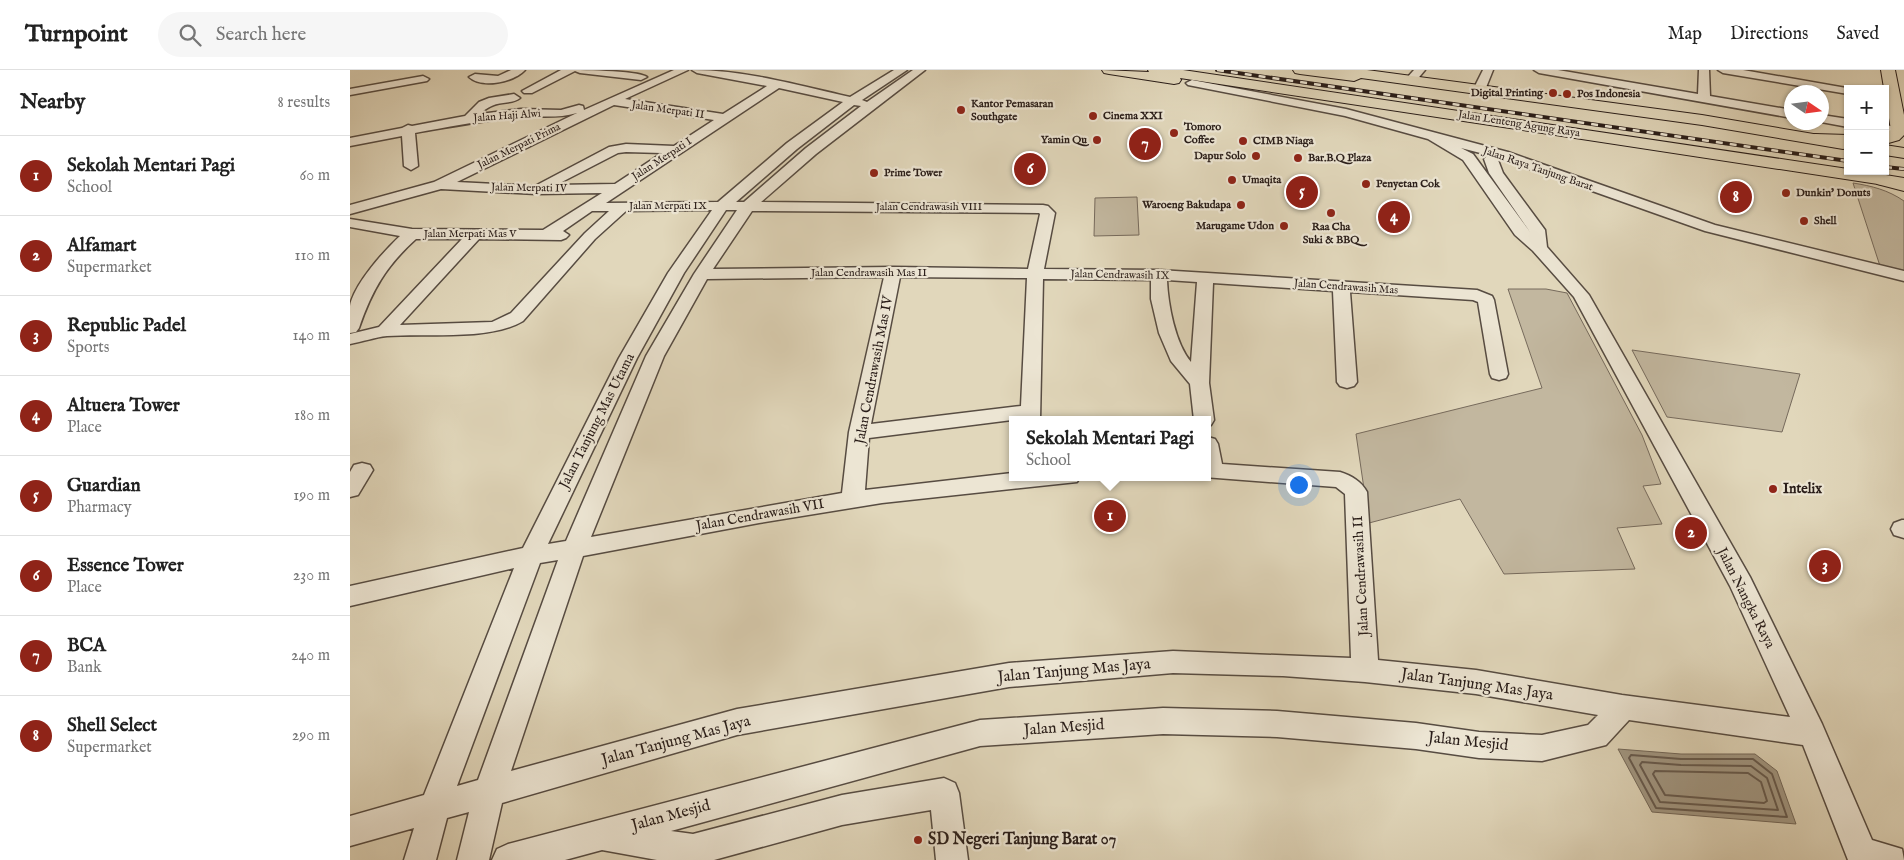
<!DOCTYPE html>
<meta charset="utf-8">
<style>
:root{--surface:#fff;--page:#f6f6f6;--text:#222;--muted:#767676;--line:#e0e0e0;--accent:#8f2418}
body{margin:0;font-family:"IM FELL English",serif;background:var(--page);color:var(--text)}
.controls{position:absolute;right:15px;top:15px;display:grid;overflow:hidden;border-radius:0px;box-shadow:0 1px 4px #0004}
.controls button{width:45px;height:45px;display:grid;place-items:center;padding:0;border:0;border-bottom:1px solid var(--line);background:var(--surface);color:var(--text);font:25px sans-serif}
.compass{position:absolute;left:1434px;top:15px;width:45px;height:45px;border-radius:50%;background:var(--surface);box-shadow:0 1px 4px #0004;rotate:103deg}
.you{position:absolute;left:948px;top:414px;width:18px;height:18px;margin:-12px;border:4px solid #fff;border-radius:50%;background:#1a73e8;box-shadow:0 0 0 8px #1a73e833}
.badge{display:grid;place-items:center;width:32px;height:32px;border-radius:50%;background:var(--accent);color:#fff;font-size:16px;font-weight:700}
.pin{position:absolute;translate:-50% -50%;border:2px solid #fff;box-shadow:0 1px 5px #0006}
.popup{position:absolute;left:659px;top:346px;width:202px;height:65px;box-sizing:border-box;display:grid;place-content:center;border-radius:0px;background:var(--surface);filter:drop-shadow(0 1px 4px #0005);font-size:16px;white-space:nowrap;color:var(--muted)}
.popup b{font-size:19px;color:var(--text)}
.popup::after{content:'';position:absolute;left:50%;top:100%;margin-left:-10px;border:10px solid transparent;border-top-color:var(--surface)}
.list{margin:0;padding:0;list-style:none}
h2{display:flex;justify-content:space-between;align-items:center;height:65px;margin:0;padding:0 20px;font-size:21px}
h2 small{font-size:16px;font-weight:400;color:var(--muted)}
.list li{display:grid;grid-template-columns:32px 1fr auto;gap:15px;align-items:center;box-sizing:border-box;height:80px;padding:0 20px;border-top:1px solid var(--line)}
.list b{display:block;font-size:19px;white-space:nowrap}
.list p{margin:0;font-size:16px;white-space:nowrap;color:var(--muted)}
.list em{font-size:16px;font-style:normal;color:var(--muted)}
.icon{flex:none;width:28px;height:28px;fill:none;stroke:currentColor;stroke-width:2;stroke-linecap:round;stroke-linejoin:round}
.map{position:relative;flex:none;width:1554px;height:790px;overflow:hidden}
header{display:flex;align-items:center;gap:30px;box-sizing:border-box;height:70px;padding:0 25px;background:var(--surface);border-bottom:1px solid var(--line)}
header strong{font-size:24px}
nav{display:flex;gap:28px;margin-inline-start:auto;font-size:18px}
.search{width:350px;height:45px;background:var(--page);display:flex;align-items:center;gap:12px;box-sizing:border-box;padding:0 18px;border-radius:28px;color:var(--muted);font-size:19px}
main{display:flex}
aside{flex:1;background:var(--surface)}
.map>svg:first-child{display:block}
</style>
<header>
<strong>Turnpoint</strong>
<div class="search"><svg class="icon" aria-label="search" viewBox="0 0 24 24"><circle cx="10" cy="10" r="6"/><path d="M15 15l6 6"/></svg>Search here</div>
<nav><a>Map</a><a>Directions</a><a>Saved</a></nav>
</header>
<main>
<aside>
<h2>Nearby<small>8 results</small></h2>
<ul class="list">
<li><span class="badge">1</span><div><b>Sekolah Mentari Pagi</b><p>School</p></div><em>60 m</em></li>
<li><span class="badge">2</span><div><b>Alfamart</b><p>Supermarket</p></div><em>110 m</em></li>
<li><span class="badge">3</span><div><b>Republic Padel</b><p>Sports</p></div><em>140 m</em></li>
<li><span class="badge">4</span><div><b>Altuera Tower</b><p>Place</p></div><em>180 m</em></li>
<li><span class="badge">5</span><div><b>Guardian</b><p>Pharmacy</p></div><em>190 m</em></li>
<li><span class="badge">6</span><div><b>Essence Tower</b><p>Place</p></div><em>230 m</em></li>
<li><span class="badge">7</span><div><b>BCA</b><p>Bank</p></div><em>240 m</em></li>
<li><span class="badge">8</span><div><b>Shell Select</b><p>Supermarket</p></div><em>290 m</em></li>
</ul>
</aside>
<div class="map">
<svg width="1554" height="790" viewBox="0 0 1554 790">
<rect width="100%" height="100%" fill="#e1d7bb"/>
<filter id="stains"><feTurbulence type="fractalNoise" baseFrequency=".004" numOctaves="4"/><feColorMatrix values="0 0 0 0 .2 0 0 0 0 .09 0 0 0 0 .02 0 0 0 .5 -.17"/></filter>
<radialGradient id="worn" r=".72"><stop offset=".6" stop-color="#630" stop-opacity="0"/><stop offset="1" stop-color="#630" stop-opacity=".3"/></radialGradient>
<!-- green -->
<g fill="#c2b79f" stroke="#766a5c">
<path d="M 1503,113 C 1522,116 1538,120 1554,131 L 1554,201 L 1530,196 Z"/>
<path d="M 787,127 L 789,165 L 744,166 L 745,128 Z"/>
<path d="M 1158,219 L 1196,219 L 1217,223 L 1292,365 L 1311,414 L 1293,416 L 1312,454 L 1267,458 L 1285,499 L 1154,504 L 1110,429 L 1019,453 L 1006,364 L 1192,318 Z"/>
<path d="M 1282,280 L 1450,304 L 1432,362 L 1317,347 Z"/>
</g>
<!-- water -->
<path fill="#a29884" stroke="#726759" d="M 1268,679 L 1331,684 L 1405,684 L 1427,701 L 1446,754 L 1302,742 Z"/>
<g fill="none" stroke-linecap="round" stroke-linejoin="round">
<!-- shore -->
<g stroke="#665a4e" stroke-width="2">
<path d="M 1281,685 L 1331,689 L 1403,689 L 1422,704 L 1437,747 L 1306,738 L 1279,688 Z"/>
<path d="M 1292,692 L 1331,695 L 1401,696 L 1417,708 L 1428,740 L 1310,732 L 1290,695 Z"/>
<path d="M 1305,701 L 1398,703 L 1411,712 L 1417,731 L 1414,733 L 1315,725 L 1303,704 Z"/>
</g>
<!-- minor casing -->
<g stroke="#574c42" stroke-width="3">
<g id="minor">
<path d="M 161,0 L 175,0 C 164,12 132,19 119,7 L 125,4 L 148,6 Z"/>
<path d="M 211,0 C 227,0 287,0 297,7 L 291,10 L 230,3 L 225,1 L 182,23 L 174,23 L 172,21 Z"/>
<path d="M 324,0 L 338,0 L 275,29 L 373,44 L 417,16 L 347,3 L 342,0 C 395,0 448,15 500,27 L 544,0 L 557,0 L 512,30 L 517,32 L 563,0 L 575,0 L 466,84 L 411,132 L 693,135 L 698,136 L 705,143 L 694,199 L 809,200 L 1127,220 L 1142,226 L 1144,230 L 1158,304 L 1156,308 L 1149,310 L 1142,308 L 1140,304 L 1128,232 L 1123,230 L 1000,222 L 1007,312 L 1004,316 L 997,318 L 990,316 L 987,312 L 983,221 L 863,213 L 859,313 L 864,350 L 861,355 L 858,356 L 858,350 L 844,350 L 840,314 L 821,291 L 809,263 L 801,229 L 801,210 L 693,209 L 690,350 L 670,349 L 519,368 L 515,420 L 662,403 L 662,407 L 730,407 L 727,412 L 532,433 L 409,453 L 233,486 L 161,701 L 387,639 L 659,593 L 823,581 L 1001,588 L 995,424 L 986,417 L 854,407 L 858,407 L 858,367 L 865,369 L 868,374 L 872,394 L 990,402 C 1002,406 1011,411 1017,422 L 1028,590 L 1126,600 L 1272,625 L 1440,647 L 1380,516 L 1224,227 L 1183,181 L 1165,165 L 1113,90 L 1078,69 L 995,46 L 838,15 L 836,13 L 842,10 L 996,39 L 1158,82 L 1365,155 L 1554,201 L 1554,211 L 1355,161 L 1152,89 L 1148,90 L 1153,103 L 1195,160 L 1197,177 L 1239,225 L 1400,507 L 1472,654 L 1522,770 L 1552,779 L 1554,790 L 1498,790 L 1453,675 L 1279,650 L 1256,675 L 1192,691 L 1129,688 L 1066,679 L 927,667 L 813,664 L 630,676 L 321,761 L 343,764 L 492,725 L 594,708 L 605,713 L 609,723 L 618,790 L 586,790 L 581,740 L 492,755 L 364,790 L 307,790 L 252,780 L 215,790 L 142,790 L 147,779 L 158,774 L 630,650 L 813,638 L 927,641 L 1066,653 L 1129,662 L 1192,665 L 1238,655 L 1248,645 L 1126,624 L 1015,612 L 933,606 L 823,603 L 659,617 L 387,665 L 152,733 L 139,790 L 107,790 L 119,742 L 97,748 L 86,790 L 54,790 L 64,758 L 0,776 L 0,746 L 74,725 L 164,498 L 0,536 L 0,516 L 173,478 L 269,288 L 318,203 L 362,140 L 276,141 L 245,169 L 173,251 C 140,271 77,263 37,266 C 25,267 12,272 0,274 L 0,264 L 29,257 L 112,169 L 66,169 C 36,196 22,220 9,258 L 6,262 L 0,263 C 0,255 0,244 0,236 C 4,214 34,181 50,166 L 0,157 L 0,149 L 62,159 L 193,160 L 252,123 L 186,124 L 91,119 L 0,144 L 0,135 L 84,112 L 227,43 C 207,49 189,45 169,47 C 134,50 99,57 65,63 L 68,96 L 61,100 L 54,96 L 52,66 L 0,76 L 0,68 L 52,58 L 58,55 L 62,56 L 115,46 L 129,32 L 139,28 L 164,24 L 170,28 C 161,36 146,28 130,44 L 171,39 L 211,40 L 229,35 L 233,36 L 234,40 ZM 429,18 L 493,32 L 437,73 L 368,132 L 256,133 ZM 264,35 L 364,50 L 324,76 L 276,74 L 259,77 L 185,116 L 107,112 ZM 504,35 L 511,36 L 456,78 L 394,132 L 386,132 L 447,79 ZM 1111,78 L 1138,85 L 1134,89 L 1139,103 L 1180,162 L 1123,84 ZM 276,82 L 312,83 L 265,114 L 206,115 L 268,83 ZM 376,140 L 387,140 L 344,204 L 296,286 L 216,471 L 198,474 L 287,288 L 334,203 ZM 242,141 L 259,141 L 235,163 L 161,243 L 142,252 L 50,255 L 129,169 L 211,170 L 216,168 L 219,165 L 213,161 ZM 402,141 L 689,143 L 690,144 L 678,199 L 543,197 L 363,199 ZM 534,207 L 499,362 L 492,423 L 241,467 L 314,286 L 357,209 ZM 550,207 L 677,208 L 671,336 L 521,354 ZM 817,210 L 847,212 L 841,292 C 825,273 818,234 817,210 ZM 208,490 L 128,710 L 107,716 L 190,493 Z"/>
<path d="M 1064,0 L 1075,0 L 1065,12 L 1057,12 L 1055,10 Z"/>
<path d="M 1133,0 L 1143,0 L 1135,20 L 1129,23 L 1123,20 Z"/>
<path d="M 1184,0 L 1208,0 L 1348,24 L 1349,0 L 1359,0 L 1360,26 L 1442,40 L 1442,48 L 1189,3 Z"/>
<path d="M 1368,0 L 1393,0 L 1502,19 L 1498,19 L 1498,24 L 1373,3 Z"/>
<path d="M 73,6 L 79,9 L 77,11 L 0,25 L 0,19 Z"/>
<path d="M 1472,45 L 1498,49 L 1498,57 L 1471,52 Z"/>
<path d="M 1535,55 L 1553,58 L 1554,63 L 1549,65 L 1535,63 Z"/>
<path d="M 12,393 L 20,395 L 23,400 L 8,425 L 0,427 L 0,402 L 4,395 Z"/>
<path d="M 1552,450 L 1554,450 L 1554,468 L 1544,465 L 1541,459 L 1544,453 Z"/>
</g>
</g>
<!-- major casing -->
<g stroke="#291d19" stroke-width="2">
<g id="major">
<path d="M 752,0 L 799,2 L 798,0 L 833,0 L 1498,99 L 1498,101 L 1511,101 L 1554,108 L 1554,118 L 830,8 L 831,10 L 829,13 L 824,14 L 759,4 L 754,3 Z"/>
<path d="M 943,0 L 1017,0 L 1352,45 L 1493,69 L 1498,70 L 1498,78 L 1493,79 L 1352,55 L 1011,8 L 1004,11 L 950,4 L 945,3 Z"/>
<path d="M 1535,75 L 1554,78 L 1554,88 L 1535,85 Z"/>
</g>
</g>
<!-- highway casing -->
<g stroke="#291d19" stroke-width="2">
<g id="highway">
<path d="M 1531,0 L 1545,0 L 1554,45 L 1554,65 L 1549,70 L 1535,74 L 1535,64 L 1541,60 Z"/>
<path d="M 1465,64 L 1498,65 L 1498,75 L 1459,72 L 1457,69 L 1459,66 Z"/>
<path d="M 1533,105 L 1554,110 L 1554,121 L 1527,114 L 1524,110 L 1527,106 Z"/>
</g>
</g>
<!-- minor -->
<use href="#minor" fill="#ece5d3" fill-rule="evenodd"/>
<!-- major -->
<use href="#major" fill="#e1d7bb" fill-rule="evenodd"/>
<!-- highway -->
<use href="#highway" fill="#e1d7bb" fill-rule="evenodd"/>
<!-- rail casing -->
<g stroke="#291d19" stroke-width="4">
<g id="rail">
<path d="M 867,0 L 1498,91"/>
<path d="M 1535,97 L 1554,99"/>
</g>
</g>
<!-- rail -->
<use href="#rail" stroke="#ece5d3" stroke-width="2.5" stroke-dasharray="7" stroke-linecap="butt"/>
</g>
<!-- markers -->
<g fill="#8f2418" stroke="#ece5d3" stroke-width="2">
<circle cx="1203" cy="23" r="5"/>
<circle cx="1217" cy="24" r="5"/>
<circle cx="611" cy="40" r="5"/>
<circle cx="743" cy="46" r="5"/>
<circle cx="824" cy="63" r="5"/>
<circle cx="747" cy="70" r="5"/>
<circle cx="893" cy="71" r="5"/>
<circle cx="906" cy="86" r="5"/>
<circle cx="948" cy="88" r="5"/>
<circle cx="524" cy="103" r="5"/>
<circle cx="882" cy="110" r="5"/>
<circle cx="1016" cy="114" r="5"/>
<circle cx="1436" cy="123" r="5"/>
<circle cx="891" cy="135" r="5"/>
<circle cx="981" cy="143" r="5"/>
<circle cx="1454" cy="151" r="5"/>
<circle cx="934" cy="156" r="5"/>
<circle cx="1423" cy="419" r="5"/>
<circle cx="568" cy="770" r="5"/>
</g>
<g text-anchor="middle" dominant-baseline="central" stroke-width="4.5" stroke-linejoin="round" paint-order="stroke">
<!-- far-poi labels -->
<g font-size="11" font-weight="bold" fill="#291d19" stroke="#ece5d3" text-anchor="start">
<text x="1193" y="23" text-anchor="end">Digital Printing</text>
<text x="1227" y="24">Pos Indonesia</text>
<text x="621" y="34">Kantor Pemasaran<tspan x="621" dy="13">Southgate</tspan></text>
<text x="753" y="46">Cinema XXI</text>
<text x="834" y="57">Tomoro<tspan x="834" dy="13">Coffee</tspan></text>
<text x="737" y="70" text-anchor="end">Yamin Qu</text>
<text x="903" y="71">CIMB Niaga</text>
<text x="896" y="86" text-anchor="end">Dapur Solo</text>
<text x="958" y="88">Bar.B.Q Plaza</text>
<text x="534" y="103">Prime Tower</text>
<text x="892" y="110">Umaqita</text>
<text x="1026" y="114">Penyetan Cok</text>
<text x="1446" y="123">Dunkin' Donuts</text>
<text x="881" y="135" text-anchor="end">Waroeng Bakudapa</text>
<text x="1464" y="151">Shell</text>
<text x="924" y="156" text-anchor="end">Marugame Udon</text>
<text x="981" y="157" text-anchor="middle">Raa Cha<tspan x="981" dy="13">Suki &amp; BBQ</tspan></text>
</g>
<!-- far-street labels -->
<g font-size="11" fill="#291d19" stroke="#ece5d3">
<text transform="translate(318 40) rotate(8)">Jalan Merpati II</text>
<text transform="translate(157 46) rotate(-4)">Jalan Haji Alwi</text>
<text transform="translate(1169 54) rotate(9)">Jalan Lenteng Agung Raya</text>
<text transform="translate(169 76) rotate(-26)">Jalan Merpati Prima</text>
<text transform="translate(312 89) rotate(-33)">Jalan Merpati I</text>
<text transform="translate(1188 99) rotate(19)">Jalan Raya Tanjung Barat</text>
<text transform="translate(179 118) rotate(1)">Jalan Merpati IV</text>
<text x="318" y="136">Jalan Merpati IX</text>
<text x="579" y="137">Jalan Cendrawasih VIII</text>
<text x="120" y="164">Jalan Merpati Mas V</text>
<text x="519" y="203">Jalan Cendrawasih Mas II</text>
<text transform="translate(770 205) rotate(1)">Jalan Cendrawasih IX</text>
<text transform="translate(996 217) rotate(4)">Jalan Cendrawasih Mas</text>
</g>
<!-- street labels -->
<g font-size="14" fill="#291d19" stroke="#ece5d3">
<text transform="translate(524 300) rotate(-79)">Jalan Cendrawasih Mas IV</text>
<text transform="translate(247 351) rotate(-63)">Jalan Tanjung Mas Utama</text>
<text transform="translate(410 445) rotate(-10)">Jalan Cendrawasih VII</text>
<text transform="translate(1011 506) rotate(-93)">Jalan Cendrawasih II</text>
<text transform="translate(1396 528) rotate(63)">Jalan Nangka Raya</text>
</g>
<!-- poi labels -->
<g font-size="14" font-weight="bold" fill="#291d19" stroke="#ece5d3" text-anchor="start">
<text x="1433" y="419">Intelix</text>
</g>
<!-- near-street labels -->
<g font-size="16" fill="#291d19" stroke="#ece5d3">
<text transform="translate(724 601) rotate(-5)">Jalan Tanjung Mas Jaya</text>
<text transform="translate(1127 615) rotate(8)">Jalan Tanjung Mas Jaya</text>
<text transform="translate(714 658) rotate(-4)">Jalan Mesjid</text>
<text transform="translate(326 671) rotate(-15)">Jalan Tanjung Mas Jaya</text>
<text transform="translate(1118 672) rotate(6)">Jalan Mesjid</text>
<text transform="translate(321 746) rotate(-15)">Jalan Mesjid</text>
</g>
<!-- near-poi labels -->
<g font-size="16" font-weight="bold" fill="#291d19" stroke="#ece5d3" text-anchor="start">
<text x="578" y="770">SD Negeri Tanjung Barat 07</text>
</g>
</g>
<rect width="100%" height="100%" filter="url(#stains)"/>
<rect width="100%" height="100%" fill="url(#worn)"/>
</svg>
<div class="controls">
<button>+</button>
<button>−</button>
</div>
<svg class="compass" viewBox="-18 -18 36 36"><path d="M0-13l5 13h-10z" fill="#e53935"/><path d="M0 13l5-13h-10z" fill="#767676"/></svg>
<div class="you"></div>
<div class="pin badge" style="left:760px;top:446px">1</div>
<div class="popup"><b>Sekolah Mentari Pagi</b>School</div>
<div class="pin badge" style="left:1341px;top:463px">2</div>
<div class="pin badge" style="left:1475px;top:496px">3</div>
<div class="pin badge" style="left:1044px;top:147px">4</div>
<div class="pin badge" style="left:952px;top:122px">5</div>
<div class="pin badge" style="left:680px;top:99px">6</div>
<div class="pin badge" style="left:795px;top:74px">7</div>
<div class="pin badge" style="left:1386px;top:127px">8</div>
</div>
</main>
